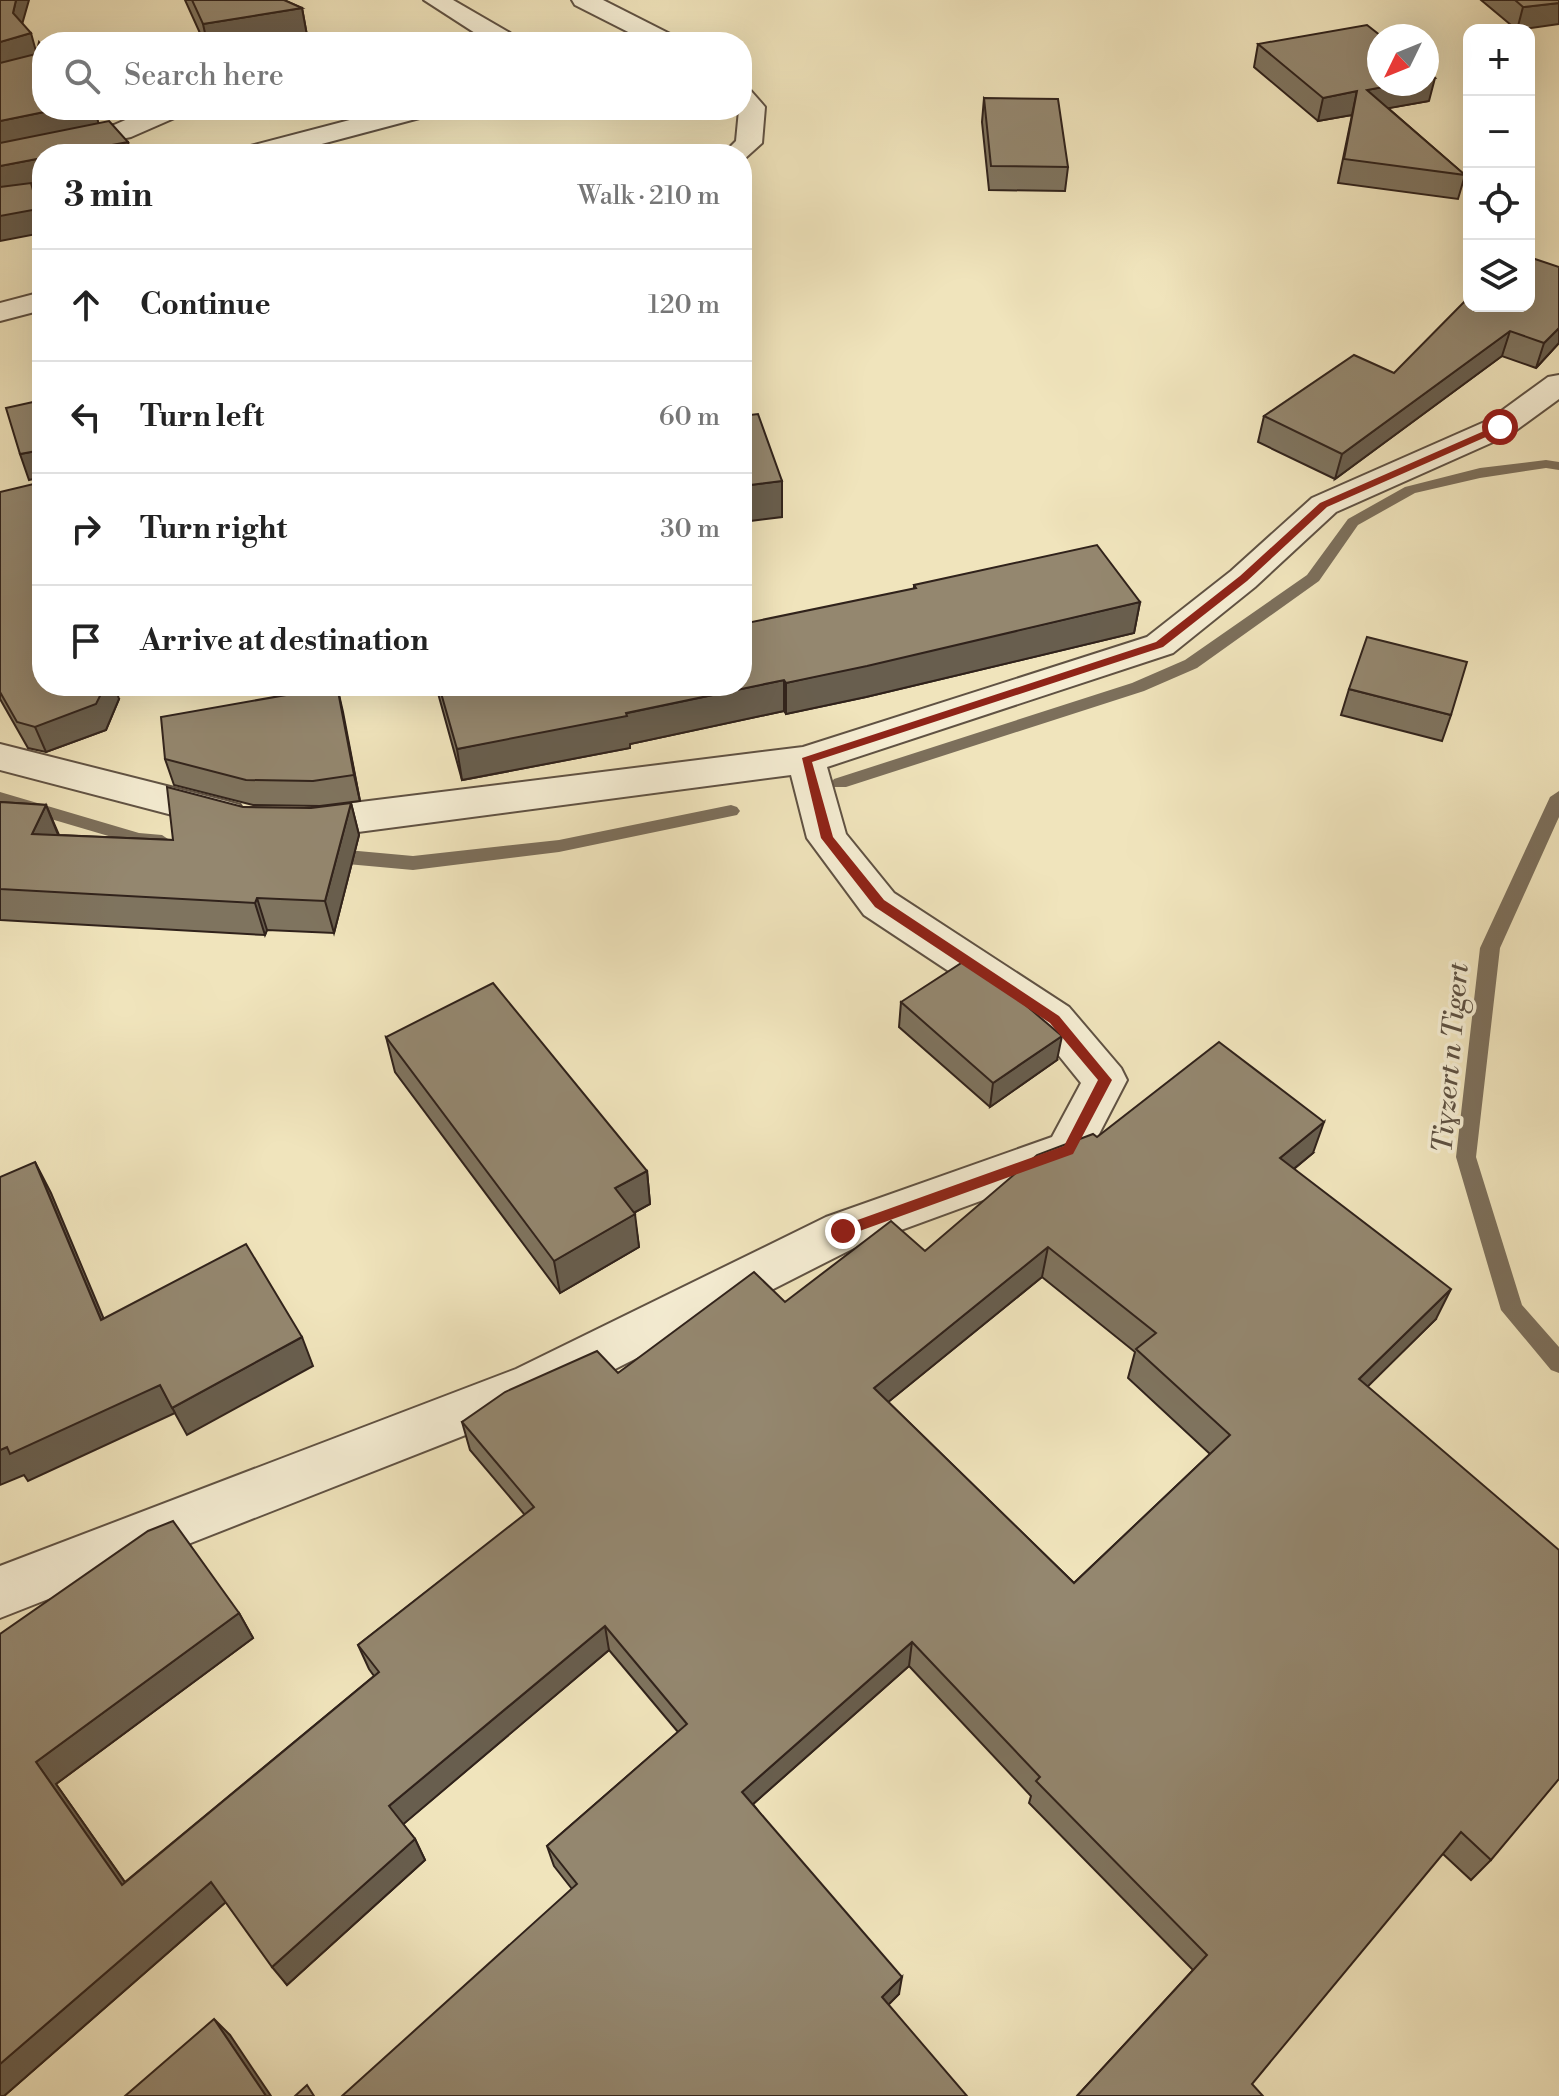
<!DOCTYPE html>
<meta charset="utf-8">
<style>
:root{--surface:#fff;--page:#f2f2f2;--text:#222;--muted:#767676;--line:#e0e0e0}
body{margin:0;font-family:"Libre Bodoni",serif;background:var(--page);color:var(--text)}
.controls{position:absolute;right:24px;top:24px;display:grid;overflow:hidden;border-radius:16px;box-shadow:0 8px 32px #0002}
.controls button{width:72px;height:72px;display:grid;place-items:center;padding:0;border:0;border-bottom:2px solid var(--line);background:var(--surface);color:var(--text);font:40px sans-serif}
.compass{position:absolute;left:1367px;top:24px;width:72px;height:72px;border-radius:50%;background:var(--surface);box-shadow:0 8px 32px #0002;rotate:227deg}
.stop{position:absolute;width:24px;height:24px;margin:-18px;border:6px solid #8f2418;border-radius:50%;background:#fff}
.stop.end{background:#8f2418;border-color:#fff;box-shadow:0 2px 8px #0008}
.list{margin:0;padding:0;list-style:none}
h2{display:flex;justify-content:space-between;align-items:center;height:104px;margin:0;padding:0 32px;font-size:34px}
h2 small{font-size:26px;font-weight:400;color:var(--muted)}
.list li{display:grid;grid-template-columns:52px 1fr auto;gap:24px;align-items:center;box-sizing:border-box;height:112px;padding:0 32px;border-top:2px solid var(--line)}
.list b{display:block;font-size:30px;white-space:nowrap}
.list em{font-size:26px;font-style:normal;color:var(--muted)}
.icon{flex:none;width:44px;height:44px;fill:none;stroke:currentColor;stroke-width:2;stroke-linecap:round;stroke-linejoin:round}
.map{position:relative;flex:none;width:1559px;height:2096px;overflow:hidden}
.search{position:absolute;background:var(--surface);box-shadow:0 8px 32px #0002;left:32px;top:32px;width:720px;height:88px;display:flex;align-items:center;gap:20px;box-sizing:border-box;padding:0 28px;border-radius:32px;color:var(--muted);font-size:30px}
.panel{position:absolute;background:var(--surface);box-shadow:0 8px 32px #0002;left:32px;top:144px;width:720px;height:552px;border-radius:32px}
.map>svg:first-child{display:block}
</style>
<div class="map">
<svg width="1559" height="2096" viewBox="0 0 1559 2096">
<rect width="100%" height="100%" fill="#f0e4bc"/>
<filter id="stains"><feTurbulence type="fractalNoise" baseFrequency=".0025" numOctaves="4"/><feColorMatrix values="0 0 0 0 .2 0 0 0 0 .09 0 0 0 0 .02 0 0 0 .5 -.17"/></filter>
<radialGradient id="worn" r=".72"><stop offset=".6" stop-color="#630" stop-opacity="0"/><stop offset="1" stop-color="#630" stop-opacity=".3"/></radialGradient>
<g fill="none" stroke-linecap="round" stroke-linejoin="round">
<!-- stream -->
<g fill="#7c6f5b" fill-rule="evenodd">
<path d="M 1546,460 L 1559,462 L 1559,470 L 1546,468 L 1480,478 L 1415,493 L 1358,525 L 1319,581 L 1197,668 L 1144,691 L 846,787 L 834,787 L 831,783 L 834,779 L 1132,683 L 1185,660 L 1307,575 L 1348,519 L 1405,487 L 1480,468 Z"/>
<path d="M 1559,791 L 1559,817 L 1500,948 L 1476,1157 L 1522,1305 L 1559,1347 L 1559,1373 L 1551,1370 L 1501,1310 L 1456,1157 L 1480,948 L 1550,797 Z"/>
<path d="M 0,792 L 139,833 L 162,835 L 171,841 L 162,847 L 139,845 L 0,804 Z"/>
<path d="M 731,805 L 737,807 L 740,811 L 737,815 L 559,852 L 413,870 L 325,862 L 316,855 L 325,848 L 413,856 L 559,840 Z"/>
</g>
<!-- minor casing -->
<g stroke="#605243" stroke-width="4">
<g id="minor">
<path d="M 424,0 L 453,0 L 510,33 L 513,42 L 489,42 Z"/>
<path d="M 572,0 L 603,0 L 676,37 L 679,42 L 648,42 L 575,5 Z"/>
<path d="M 742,89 L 751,91 L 765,107 L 762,143 L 742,161 L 742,154 L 723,154 L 736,141 L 739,110 L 742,110 Z"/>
<path d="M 148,110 L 183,110 L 179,116 L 131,137 L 0,164 L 0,148 L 114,125 Z"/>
<path d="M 388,110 L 431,110 L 427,116 L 284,154 L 239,154 L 243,148 Z"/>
<path d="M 42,187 L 42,203 L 0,209 L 0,193 Z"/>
<path d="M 42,292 L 42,310 L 0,321 L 0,303 Z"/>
<path d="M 1559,375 L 1559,399 L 1511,434 L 1336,512 L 1255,587 L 1173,653 L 827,767 L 846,834 L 894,893 L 1069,1007 L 1121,1068 L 1127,1080 L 1084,1163 L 860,1245 L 552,1401 L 0,1618 L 0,1566 L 516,1369 L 826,1217 L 1052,1137 L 1081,1083 L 1039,1031 L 864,915 L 807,838 L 791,775 L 320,837 L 280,832 L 274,822 L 280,812 L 803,747 L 1147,637 L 1231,571 L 1312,498 L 1489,420 L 1548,377 Z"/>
<path d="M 0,744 L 226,801 L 240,805 L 246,815 L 240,825 L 226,829 L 0,770 Z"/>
</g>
</g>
<!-- minor -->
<use href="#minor" fill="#f5edd3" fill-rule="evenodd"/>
</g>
<!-- wall -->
<g fill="#7f745f" stroke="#30221b" stroke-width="2" fill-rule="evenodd">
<path d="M 185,0 L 284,0 L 302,8 L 308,41 L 302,42 L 204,42 Z"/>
<path d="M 1481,0 L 1559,0 L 1517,30 Z"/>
<path d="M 1258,44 L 1429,101 L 1388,108 L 1465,175 L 1458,199 L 1338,183 L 1352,115 L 1318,121 L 1254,67 Z"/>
<path d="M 984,98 L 1068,167 L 1065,191 L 989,190 L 982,122 Z"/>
<path d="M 1559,267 L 1559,343 L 1536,368 L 1502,356 L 1335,479 L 1258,442 L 1264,416 L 1394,373 Z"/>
<path d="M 0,492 L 42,686 L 119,699 L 106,730 L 46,752 L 28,748 L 0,699 Z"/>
<path d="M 914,585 L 1140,602 L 1134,633 L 866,697 L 786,714 L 784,711 L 630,744 L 630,748 L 462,780 L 436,686 L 742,686 L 914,589 Z"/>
<path d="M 337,686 L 360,801 L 320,806 L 253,805 L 174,785 L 165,759 Z"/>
<path d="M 1349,689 L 1451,715 L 1442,741 L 1341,715 Z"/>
<path d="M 0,802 L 46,805 L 59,835 L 173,840 L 243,807 L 311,808 L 351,803 L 359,835 L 334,933 L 267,930 L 265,935 L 0,920 Z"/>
<path d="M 901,1002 L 1057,1060 L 990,1107 L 899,1027 Z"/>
<path d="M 386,1037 L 647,1171 L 650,1204 L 634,1213 L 639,1247 L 560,1293 L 395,1072 Z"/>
<path d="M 1097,1137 L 1313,1153 L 1294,1169 L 1436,1319 L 1367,1386 L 1491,1860 L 1471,1880 L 1443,1854 L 1077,2096 L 1193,1970 L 1029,1803 L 1031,1796 L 909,1666 L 753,1804 L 899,1994 L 888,2005 L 572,1889 L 554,1866 L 547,1846 L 678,1732 L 609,1650 L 403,1824 L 415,1839 L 425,1860 L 287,1985 L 226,1902 L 4,2096 L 0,2096 L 0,1634 L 239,1613 L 253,1638 L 56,1784 L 125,1882 L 374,1676 L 369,1669 L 358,1645 L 525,1515 L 470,1450 L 462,1422 L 618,1373 L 785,1302 L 925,1251 ZM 1042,1277 L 1135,1352 L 1128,1378 L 1210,1454 L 1074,1583 L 888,1402 Z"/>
</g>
<!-- shaded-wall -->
<g fill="#685e4e" stroke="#30221b" stroke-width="2">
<path d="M 16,0 L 29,0 L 19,35 L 13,13 Z"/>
<path d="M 1559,3 L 1559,24 L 1517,30 L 1523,7 Z"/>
<path d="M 302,8 L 308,41 L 302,42 L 207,42 L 203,24 Z"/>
<path d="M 31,33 L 37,55 L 0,66 L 0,42 Z"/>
<path d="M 1435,78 L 1429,101 L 1362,113 L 1367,90 L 1399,84 L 1427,84 L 1427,79 Z"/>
<path d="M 1357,91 L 1352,115 L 1318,121 L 1323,98 Z"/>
<path d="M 54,110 L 95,110 L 99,125 L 0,145 L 0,121 Z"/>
<path d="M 128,142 L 131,154 L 64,154 Z"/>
<path d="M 42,158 L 42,182 L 32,184 L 42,219 L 42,233 L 0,241 L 0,166 Z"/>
<path d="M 1559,328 L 1559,343 L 1536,368 L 1544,343 Z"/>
<path d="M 1510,331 L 1502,356 L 1335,479 L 1342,454 Z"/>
<path d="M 42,450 L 42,477 L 29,480 L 20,454 Z"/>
<path d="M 782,481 L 782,517 L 742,522 L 742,486 Z"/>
<path d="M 1140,602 L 1134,633 L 866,697 L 786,714 L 786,683 Z"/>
<path d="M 784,680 L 784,711 L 630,744 L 630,748 L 462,780 L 457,749 Z"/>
<path d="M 105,686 L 115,686 L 119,699 L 106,730 L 46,752 L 35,727 Z"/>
<path d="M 337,686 L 343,712 L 360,801 L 354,775 Z"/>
<path d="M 351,803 L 359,835 L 334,933 L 325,901 Z"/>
<path d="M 46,805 L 59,837 L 32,834 Z"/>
<path d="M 257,898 L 267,930 L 265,935 L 255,903 Z"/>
<path d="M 1062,1036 L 1057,1060 L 990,1107 L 993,1083 Z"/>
<path d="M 1324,1122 L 1313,1153 L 1269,1189 L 1280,1158 Z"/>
<path d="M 35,1162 L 51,1193 L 116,1348 L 101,1320 Z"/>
<path d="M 647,1171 L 650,1204 L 619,1221 L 615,1188 Z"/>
<path d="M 635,1214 L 639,1247 L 560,1293 L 554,1261 Z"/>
<path d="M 1048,1247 L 1042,1277 L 871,1416 L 874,1388 Z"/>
<path d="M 1451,1289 L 1436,1319 L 1346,1408 L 1359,1379 Z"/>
<path d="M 302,1337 L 313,1366 L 187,1435 L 172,1408 Z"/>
<path d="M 160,1385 L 175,1413 L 28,1481 L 24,1475 L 0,1485 L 0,1450 Z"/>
<path d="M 239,1613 L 253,1638 L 56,1784 L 140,1904 L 122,1885 L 36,1762 Z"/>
<path d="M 605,1626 L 609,1650 L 400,1827 L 389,1806 Z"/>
<path d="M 912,1642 L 909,1666 L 743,1813 L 742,1792 Z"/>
<path d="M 415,1839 L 425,1860 L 287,1985 L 272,1967 Z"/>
<path d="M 211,1882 L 227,1901 L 4,2096 L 0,2096 L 0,2064 Z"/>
<path d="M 902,1977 L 899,1994 L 879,2014 L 882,1997 Z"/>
<path d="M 214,2019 L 230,2035 L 271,2096 L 266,2096 Z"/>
</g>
<!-- building -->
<g fill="#94876f" stroke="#30221b" stroke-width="2" fill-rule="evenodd">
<path d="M 0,0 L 16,0 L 13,13 L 31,33 L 0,42 Z"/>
<path d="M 192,0 L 284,0 L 302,8 L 203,24 Z"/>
<path d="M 1515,0 L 1559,0 L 1559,3 L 1523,7 Z"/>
<path d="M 1367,25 L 1381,36 L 1379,36 L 1379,84 L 1399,84 L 1367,90 L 1465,175 L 1344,159 L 1357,91 L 1323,98 L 1258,44 Z"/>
<path d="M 39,42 L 42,46 L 42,110 L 54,110 L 0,121 L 0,63 L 36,54 Z"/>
<path d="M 1427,71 L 1435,78 L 1427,79 Z"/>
<path d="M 984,98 L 1058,99 L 1068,167 L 991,166 Z"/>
<path d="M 109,121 L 128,142 L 64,154 L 42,154 L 42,158 L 0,166 L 0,143 Z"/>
<path d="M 31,183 L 38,209 L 0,216 L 0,187 Z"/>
<path d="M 1529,257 L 1559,267 L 1559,328 L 1544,343 L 1510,331 L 1342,454 L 1264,416 L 1354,355 L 1394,373 L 1469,297 L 1469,306 L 1529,306 Z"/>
<path d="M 42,400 L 42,450 L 20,454 L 6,408 Z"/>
<path d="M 758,414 L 782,481 L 742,486 L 742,416 Z"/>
<path d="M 42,482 L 42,686 L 105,686 L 96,704 L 35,727 L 17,722 L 0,692 L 0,492 Z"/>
<path d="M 1097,545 L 1140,602 L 867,666 L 786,683 L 784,680 L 626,713 L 627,716 L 457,749 L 439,686 L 742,686 L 742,624 L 916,588 L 914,585 Z"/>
<path d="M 1367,637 L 1467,662 L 1451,715 L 1349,689 Z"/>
<path d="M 337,686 L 354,775 L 313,781 L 246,780 L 165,759 L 161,717 Z"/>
<path d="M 167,787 L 243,807 L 311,808 L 351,803 L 325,901 L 257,898 L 255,903 L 0,889 L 0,802 L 46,805 L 32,834 L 173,840 Z"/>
<path d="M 966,960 L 990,975 L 1062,1036 L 993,1083 L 901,1002 Z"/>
<path d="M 493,983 L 647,1171 L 615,1188 L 635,1214 L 554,1261 L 386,1037 Z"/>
<path d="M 1219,1042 L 1324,1122 L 1280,1158 L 1451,1289 L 1359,1379 L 1559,1550 L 1559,1779 L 1491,1860 L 1461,1832 L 1252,2084 L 1263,2096 L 1077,2096 L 1207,1955 L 1036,1781 L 1040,1777 L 912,1642 L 742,1792 L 902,1977 L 882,1997 L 967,2096 L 342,2096 L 577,1884 L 547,1846 L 687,1724 L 605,1626 L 389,1806 L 415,1839 L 272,1967 L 211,1882 L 0,2064 L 0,1634 L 148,1531 L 173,1521 L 239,1613 L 36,1762 L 122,1885 L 379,1672 L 358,1645 L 534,1507 L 462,1422 L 505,1392 L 597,1351 L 618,1373 L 754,1272 L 785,1302 L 891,1221 L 925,1251 L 1037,1155 L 1093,1134 L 1097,1137 ZM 1048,1247 L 1156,1333 L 1136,1349 L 1230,1435 L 1074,1583 L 874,1388 Z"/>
<path d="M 35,1162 L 101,1320 L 246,1244 L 302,1337 L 172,1408 L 160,1385 L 10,1454 L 7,1447 L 0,1450 L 0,1177 Z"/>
<path d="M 214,2019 L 266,2096 L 125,2096 Z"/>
<path d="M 307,2085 L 314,2096 L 295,2096 Z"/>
</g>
<!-- route -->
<path fill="#8f2418" d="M 1500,424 L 1504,429 L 1327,507 L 1247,581 L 1163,647 L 812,762 L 833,837 L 884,900 L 1059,1016 L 1112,1080 L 1073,1154 L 843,1237 L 838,1235 L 838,1227 L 1064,1146 L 1098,1080 L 1050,1023 L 875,907 L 821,838 L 802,758 L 1156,642 L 1240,576 L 1320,503 Z"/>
<g text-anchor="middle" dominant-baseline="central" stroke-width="7" stroke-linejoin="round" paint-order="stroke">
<!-- water labels -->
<g font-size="28" font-style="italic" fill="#5c4f40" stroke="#f5edd3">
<text transform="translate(1451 1058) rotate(-85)">Tiɣzert n Tigert</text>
</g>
</g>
<rect width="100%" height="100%" filter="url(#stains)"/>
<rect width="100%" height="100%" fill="url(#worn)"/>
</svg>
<div class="controls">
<button>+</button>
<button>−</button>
<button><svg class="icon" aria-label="locate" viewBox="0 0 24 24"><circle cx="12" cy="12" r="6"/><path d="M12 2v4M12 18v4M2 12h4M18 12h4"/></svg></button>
<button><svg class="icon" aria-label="layers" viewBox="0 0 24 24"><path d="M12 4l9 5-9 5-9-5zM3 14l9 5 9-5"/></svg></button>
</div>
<svg class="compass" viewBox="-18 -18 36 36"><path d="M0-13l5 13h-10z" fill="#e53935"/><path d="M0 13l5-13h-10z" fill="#767676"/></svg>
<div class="stop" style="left:1500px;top:427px"></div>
<div class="stop end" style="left:843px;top:1231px"></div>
<div class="search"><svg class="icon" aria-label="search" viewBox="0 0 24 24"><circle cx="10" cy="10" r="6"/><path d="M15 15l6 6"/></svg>Search here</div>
<section class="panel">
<h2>3 min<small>Walk · 210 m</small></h2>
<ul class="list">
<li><svg class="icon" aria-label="ahead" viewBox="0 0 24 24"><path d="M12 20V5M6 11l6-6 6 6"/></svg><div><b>Continue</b></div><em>120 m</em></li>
<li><svg class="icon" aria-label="left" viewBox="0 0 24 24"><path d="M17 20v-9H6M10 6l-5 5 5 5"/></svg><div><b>Turn left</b></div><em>60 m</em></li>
<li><svg class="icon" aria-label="right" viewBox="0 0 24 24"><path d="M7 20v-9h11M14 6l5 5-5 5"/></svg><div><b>Turn right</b></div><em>30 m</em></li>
<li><svg class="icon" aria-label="arrive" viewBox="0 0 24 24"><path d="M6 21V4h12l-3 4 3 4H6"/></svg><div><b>Arrive at destination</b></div></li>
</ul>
</section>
</div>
